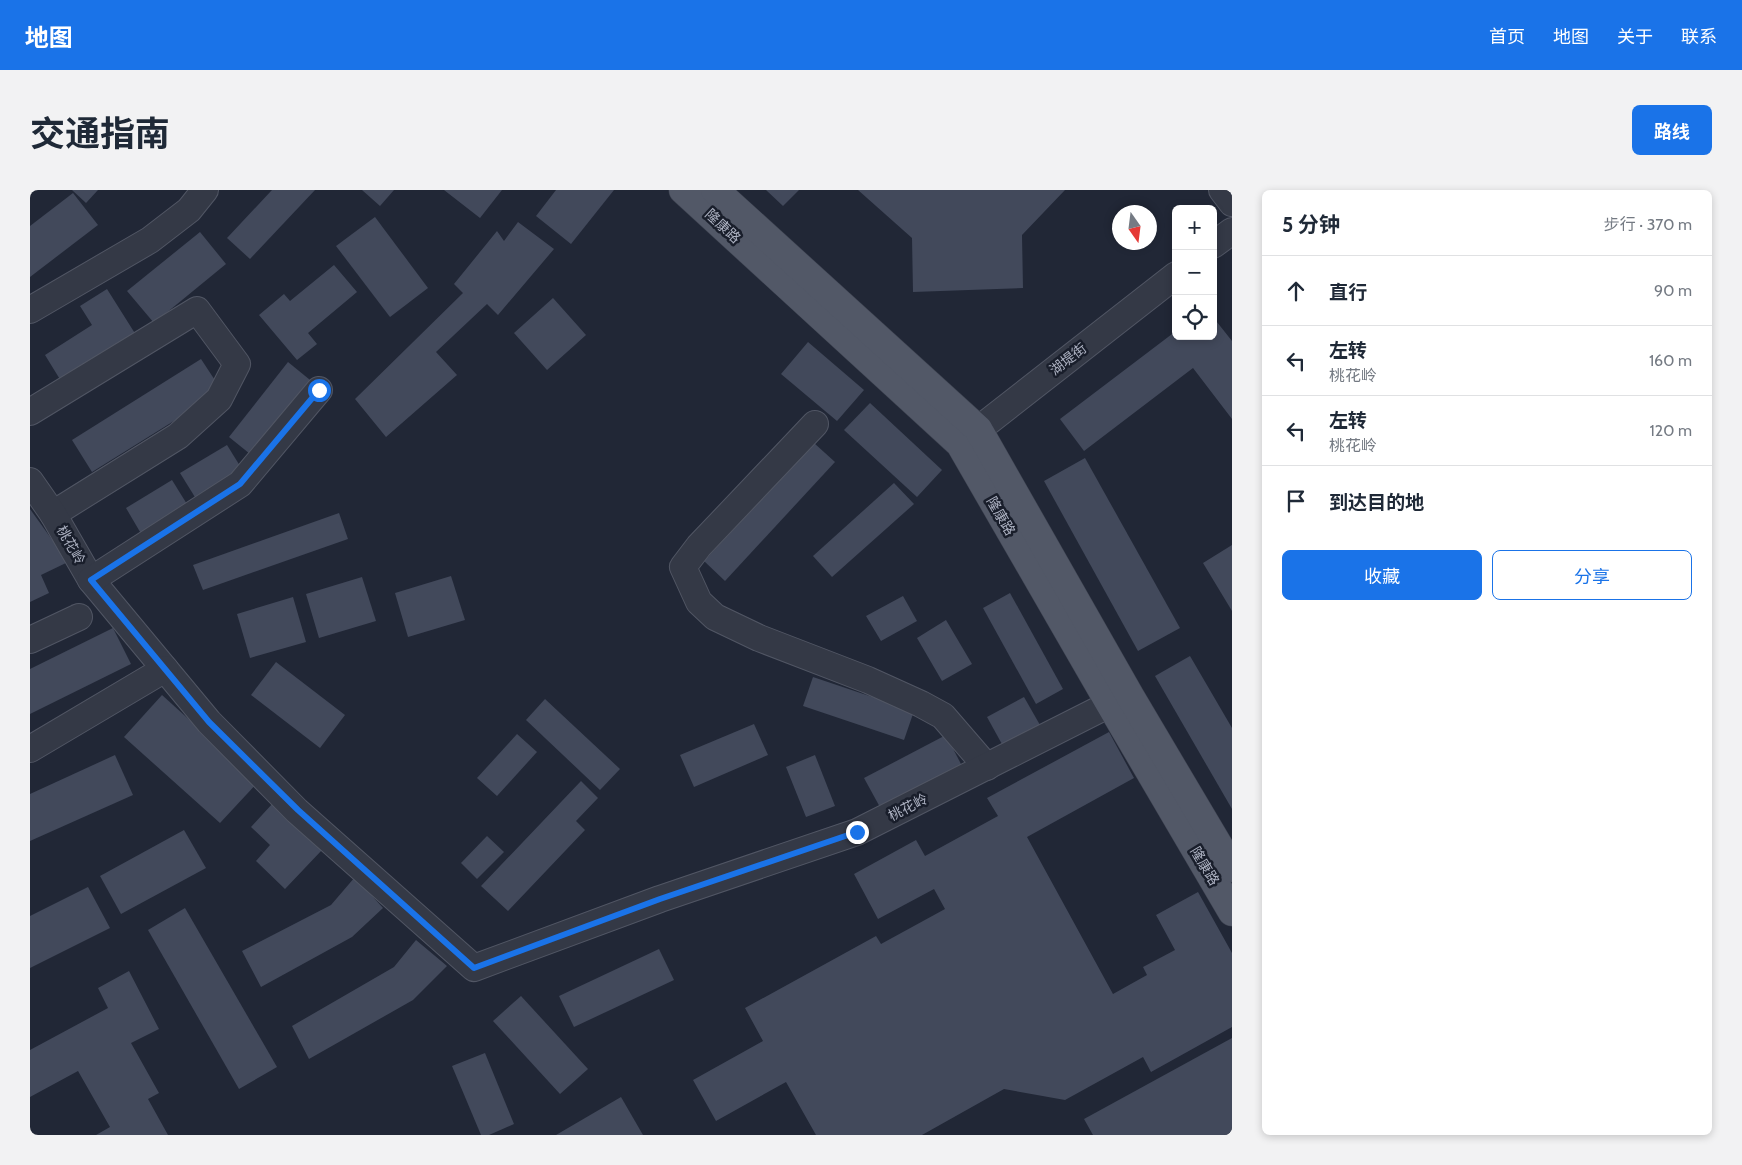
<!DOCTYPE html>
<html lang="zh">
<meta charset="utf-8">
<style>
:root{--surface:#fff;--page:#f2f2f3;--text:#1f2937;--muted:#747a83;--line:#e0e1e3;--accent:#1a73e8}
body{margin:0;font-family:Cabin,"Noto Sans SC",sans-serif;background:var(--page);color:var(--text)}
.controls{position:absolute;right:15px;top:15px;display:grid;overflow:hidden;border-radius:8px;box-shadow:0 2px 8px #0003}
.controls button{width:45px;height:45px;display:grid;place-items:center;padding:0;border:0;border-bottom:1px solid var(--line);background:var(--surface);color:var(--text);font:25px sans-serif}
.compass{position:absolute;left:1082px;top:15px;width:45px;height:45px;border-radius:50%;background:var(--surface);box-shadow:0 2px 8px #0003;rotate:166deg}
.stop{position:absolute;width:15px;height:15px;margin:-11px;border:4px solid #1a73e8;border-radius:50%;background:#fff}
.stop.end{background:#1a73e8;border-color:#fff;box-shadow:0 1px 5px #0008}
.list{margin:0;padding:0;list-style:none}
h2{display:flex;justify-content:space-between;align-items:center;height:65px;margin:0;padding:0 20px;font-size:21px}
h2 small{font-size:16px;font-weight:400;color:var(--muted)}
.list li{display:grid;grid-template-columns:32px 1fr auto;gap:15px;align-items:center;box-sizing:border-box;height:70px;padding:0 20px;border-top:1px solid var(--line)}
.list b{display:block;font-size:19px;white-space:nowrap}
.list p{margin:0;font-size:16px;white-space:nowrap;color:var(--muted)}
.list em{font-size:16px;font-style:normal;color:var(--muted)}
.actions{display:flex;gap:10px;padding:15px 20px}
.actions a{flex:1;padding:11px 0;border:1px solid var(--accent);border-radius:8px;text-align:center;font-size:18px;color:var(--accent)}
.actions .main{background:var(--accent);color:#fff}
.icon{flex:none;width:28px;height:28px;fill:none;stroke:currentColor;stroke-width:2;stroke-linecap:round;stroke-linejoin:round}
.map{position:relative;flex:none;width:1202px;height:945px;overflow:hidden;border-radius:8px}
header{display:flex;align-items:center;gap:30px;box-sizing:border-box;height:70px;padding:0 25px;background:var(--accent);color:#fff}
header strong{font-size:24px}
nav{display:flex;gap:28px;margin-inline-start:auto;font-size:18px}
.intro{display:flex;align-items:center;justify-content:space-between;box-sizing:border-box;height:120px;padding:0 30px}
h1{margin:0;font-size:35px}
.button{padding:12px 22px;border-radius:8px;background:var(--accent);color:#fff;font-size:18px;font-weight:700}
main{display:flex;gap:30px;padding:0 30px}
aside{flex:1;background:var(--surface);border-radius:8px;box-shadow:0 2px 8px #0003}
.map>svg:first-child{display:block}
</style>
<header>
<strong>地图</strong>
<nav><a>首页</a><a>地图</a><a>关于</a><a>联系</a></nav>
</header>
<div class="intro"><h1>交通指南</h1><a class="button">路线</a></div>
<main>
<div class="map">
<svg width="1202" height="945" viewBox="0 0 1202 945">
<rect width="100%" height="100%" fill="#212736"/>
<!-- building -->
<g fill="#42495b">
<path d="M 42,0 L 68,0 L 56,13 Z"/>
<path d="M 242,0 L 285,0 L 220,69 L 197,48 Z"/>
<path d="M 332,0 L 364,0 L 350,16 Z"/>
<path d="M 414,0 L 472,0 L 450,28 Z"/>
<path d="M 526,0 L 584,0 L 541,54 L 506,26 Z"/>
<path d="M 736,0 L 769,0 L 753,16 Z"/>
<path d="M 828,0 L 1035,0 L 992,45 L 993,98 L 883,102 L 882,48 Z"/>
<path d="M 43,3 L 68,35 L 0,87 L 0,36 Z"/>
<path d="M 345,27 L 398,98 L 360,127 L 306,56 Z"/>
<path d="M 488,32 L 524,59 L 468,125 L 457,114 L 406,162 L 427,185 L 356,247 L 325,209 L 433,103 L 424,94 L 467,41 L 474,51 Z"/>
<path d="M 170,42 L 196,74 L 124,133 L 97,101 Z"/>
<path d="M 304,75 L 327,102 L 278,143 L 287,154 L 267,170 L 229,125 L 254,104 L 260,111 Z"/>
<path d="M 77,99 L 106,145 L 31,191 L 15,165 L 62,135 L 50,116 Z"/>
<path d="M 523,108 L 556,145 L 517,180 L 484,143 Z"/>
<path d="M 1183,127 L 1202,151 L 1202,229 L 1163,178 L 1054,261 L 1030,229 L 1146,141 L 1146,146 L 1183,146 Z"/>
<path d="M 778,152 L 834,200 L 807,231 L 751,184 Z"/>
<path d="M 171,169 L 192,201 L 62,282 L 42,250 Z"/>
<path d="M 258,172 L 285,194 L 225,268 L 199,247 Z"/>
<path d="M 840,213 L 912,280 L 887,307 L 814,240 Z"/>
<path d="M 784,253 L 805,272 L 695,391 L 674,371 Z"/>
<path d="M 197,255 L 215,284 L 168,312 L 150,283 Z"/>
<path d="M 1055,268 L 1150,438 L 1108,461 L 1014,291 Z"/>
<path d="M 142,290 L 160,319 L 113,347 L 96,318 Z"/>
<path d="M 864,293 L 884,314 L 802,387 L 783,366 Z"/>
<path d="M 0,319 L 38,372 L 11,385 L 19,403 L 0,412 Z"/>
<path d="M 309,323 L 318,349 L 173,400 L 163,375 Z"/>
<path d="M 1202,355 L 1202,421 L 1173,373 Z"/>
<path d="M 421,386 L 435,430 L 378,447 L 365,403 Z"/>
<path d="M 332,387 L 346,431 L 289,448 L 276,404 Z"/>
<path d="M 980,403 L 1033,499 L 1006,514 L 953,418 Z"/>
<path d="M 873,406 L 887,431 L 851,451 L 836,426 Z"/>
<path d="M 263,407 L 276,452 L 220,468 L 207,424 Z"/>
<path d="M 916,430 L 942,474 L 912,491 L 887,448 Z"/>
<path d="M 83,438 L 101,474 L 0,524 L 0,479 Z"/>
<path d="M 1160,466 L 1202,538 L 1202,619 L 1125,486 Z"/>
<path d="M 246,472 L 315,525 L 290,558 L 221,505 Z"/>
<path d="M 783,487 L 884,521 L 874,550 L 773,516 Z"/>
<path d="M 132,505 L 228,592 L 190,633 L 94,547 Z"/>
<path d="M 994,507 L 1010,535 L 973,556 L 957,527 Z"/>
<path d="M 515,509 L 590,579 L 570,600 L 496,530 Z"/>
<path d="M 724,534 L 738,565 L 664,597 L 650,565 Z"/>
<path d="M 1079,542 L 1104,588 L 997,647 L 1083,804 L 1117,785 L 1113,777 L 1145,760 L 1126,725 L 1168,702 L 1202,763 L 1202,837 L 1121,882 L 1113,867 L 1035,910 L 974,899 L 892,945 L 786,945 L 756,892 L 686,931 L 663,890 L 733,851 L 715,818 L 846,746 L 851,754 L 915,719 L 904,699 L 848,729 L 824,684 L 886,650 L 895,666 L 968,626 L 957,608 Z"/>
<path d="M 487,544 L 507,562 L 467,606 L 447,588 Z"/>
<path d="M 916,545 L 932,576 L 851,619 L 834,588 Z"/>
<path d="M 85,565 L 103,605 L 0,651 L 0,604 Z"/>
<path d="M 785,565 L 805,616 L 776,627 L 756,577 Z"/>
<path d="M 551,591 L 568,608 L 546,631 L 555,640 L 478,721 L 451,696 Z"/>
<path d="M 243,613 L 292,660 L 255,699 L 226,671 L 240,655 L 221,637 Z"/>
<path d="M 154,640 L 176,678 L 91,724 L 70,686 Z"/>
<path d="M 457,646 L 474,662 L 447,689 L 431,673 Z"/>
<path d="M 325,687 L 353,718 L 322,747 L 231,797 L 212,761 L 301,715 Z"/>
<path d="M 58,697 L 80,738 L 0,778 L 0,726 Z"/>
<path d="M 155,718 L 247,877 L 209,899 L 118,740 Z"/>
<path d="M 386,750 L 417,776 L 383,810 L 279,869 L 262,836 L 364,777 Z"/>
<path d="M 629,759 L 644,790 L 544,837 L 529,806 Z"/>
<path d="M 99,781 L 129,839 L 101,853 L 129,903 L 118,909 L 138,945 L 66,945 L 80,937 L 48,881 L 0,907 L 0,860 L 78,818 L 68,798 Z"/>
<path d="M 491,806 L 558,879 L 530,904 L 463,831 Z"/>
<path d="M 1202,848 L 1202,945 L 1063,945 L 1054,929 Z"/>
<path d="M 455,863 L 484,934 L 459,945 L 451,945 L 422,876 Z"/>
<path d="M 591,907 L 613,945 L 526,945 Z"/>
</g>
<g fill="none" stroke-linecap="round" stroke-linejoin="round">
<!-- minor casing -->
<g stroke="#515664" stroke-width="28">
<g id="minor">
<path d="M 1192,0 L 1202,13"/>
<path d="M 1183,55 L 1202,41"/>
<path d="M 0,120 L 120,50 L 159,20 L 175,0"/>
<path d="M 0,222 L 167,120 L 207,174 L 189,209 L 148,246 L 23,324"/>
<path d="M 785,234 L 669,356 L 653,377 L 669,412 L 685,427 L 729,448 L 838,490 L 891,514 L 913,526 L 957,577"/>
<path d="M 931,253 L 1146,85"/>
<path d="M 0,291 L 23,324 L 61,390 L 179,532 L 267,621 L 444,778 L 630,709 L 827,642 L 1080,514"/>
<path d="M 61,390 L 210,294 L 289,200"/>
<path d="M 0,450 L 49,427"/>
<path d="M 0,559 L 135,479"/>
</g>
</g>
<!-- major casing -->
<g stroke="#3d4250" stroke-width="29">
<g id="major">
<path d="M 653,0 L 930,254 L 1080,514 L 1202,722"/>
<path d="M 685,0 L 948,239 L 1100,506 L 1202,678"/>
</g>
</g>
<!-- minor -->
<use href="#minor" stroke="#343946" stroke-width="26"/>
<!-- major -->
<use href="#major" stroke="#525867" stroke-width="28"/>
</g>
<g fill="none" stroke-linecap="round" stroke-linejoin="round">
<!-- route -->
<path stroke="#1a73e8" stroke-width="6" d="M 289,200 L 210,294 L 61,390 L 179,532 L 268,620 L 444,778 L 630,709 L 827,642"/>
</g>
<g text-anchor="middle" dominant-baseline="central" stroke-width="5" stroke-linejoin="round" paint-order="stroke">
<!-- street labels -->
<g font-size="14" fill="#aeb3c3" stroke="#191e2b">
<text transform="translate(693 36) rotate(43)">隆康路</text>
<text transform="translate(1038 169) rotate(-38)">湖堤街</text>
<text transform="translate(971 326) rotate(60)">隆康路</text>
<text transform="translate(41 355) rotate(60)">桃花岭</text>
<text transform="translate(878 617) rotate(-27)">桃花岭</text>
<text transform="translate(1175 676) rotate(59)">隆康路</text>
</g>
</g>
</svg>
<div class="controls">
<button>+</button>
<button>−</button>
<button><svg class="icon" aria-label="locate" viewBox="0 0 24 24"><circle cx="12" cy="12" r="6"/><path d="M12 2v4M12 18v4M2 12h4M18 12h4"/></svg></button>
</div>
<svg class="compass" viewBox="-18 -18 36 36"><path d="M0-13l5 13h-10z" fill="#e53935"/><path d="M0 13l5-13h-10z" fill="#747a83"/></svg>
<div class="stop" style="left:289px;top:200px"></div>
<div class="stop end" style="left:827px;top:642px"></div>
</div>
<aside>
<h2>5 分钟<small>步行 · 370 m</small></h2>
<ul class="list">
<li><svg class="icon" aria-label="ahead" viewBox="0 0 24 24"><path d="M12 20V5M6 11l6-6 6 6"/></svg><div><b>直行</b></div><em>90 m</em></li>
<li><svg class="icon" aria-label="left" viewBox="0 0 24 24"><path d="M17 20v-9H6M10 6l-5 5 5 5"/></svg><div><b>左转</b><p>桃花岭</p></div><em>160 m</em></li>
<li><svg class="icon" aria-label="left" viewBox="0 0 24 24"><path d="M17 20v-9H6M10 6l-5 5 5 5"/></svg><div><b>左转</b><p>桃花岭</p></div><em>120 m</em></li>
<li><svg class="icon" aria-label="arrive" viewBox="0 0 24 24"><path d="M6 21V4h12l-3 4 3 4H6"/></svg><div><b>到达目的地</b></div></li>
</ul>
<div class="actions"><a class="main">收藏</a><a>分享</a></div>
</aside>
</main>
